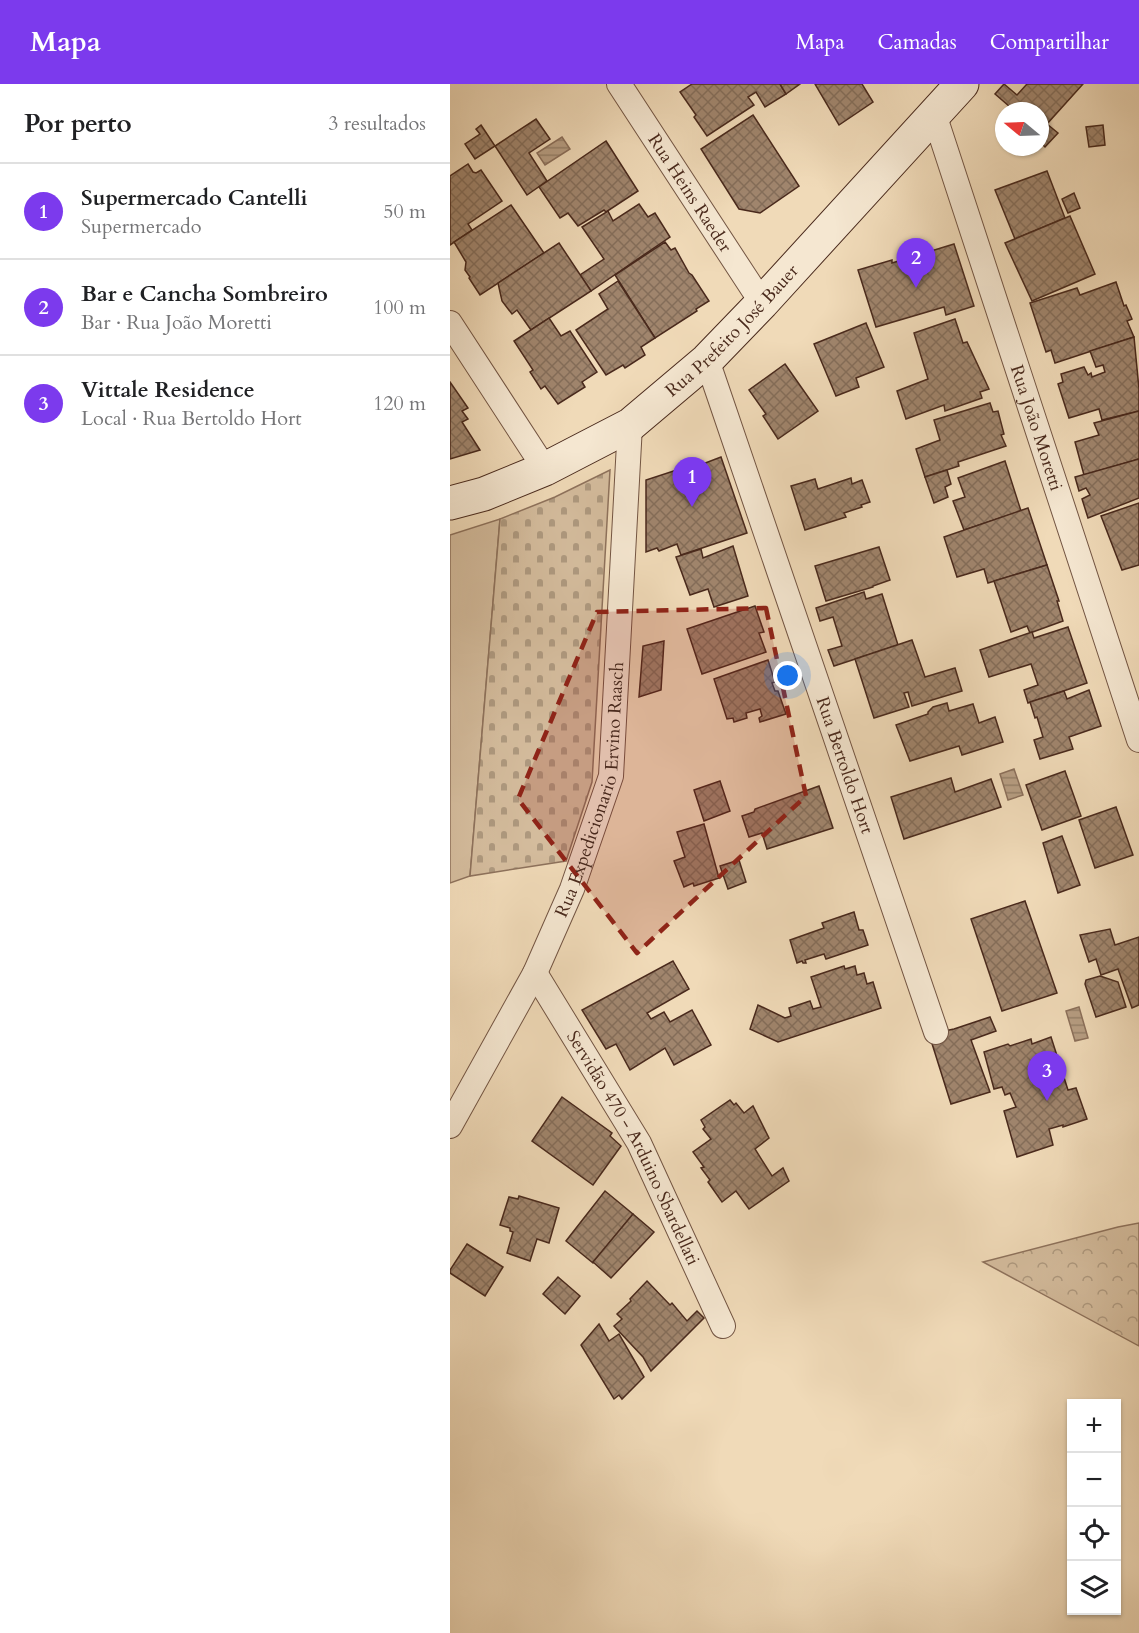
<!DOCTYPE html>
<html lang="pt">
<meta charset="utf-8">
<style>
:root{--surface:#fff;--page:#f2f2f2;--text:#202124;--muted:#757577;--line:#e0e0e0;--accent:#7c3aed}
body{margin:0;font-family:Cardo,serif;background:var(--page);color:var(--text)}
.controls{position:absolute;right:18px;bottom:18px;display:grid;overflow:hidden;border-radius:0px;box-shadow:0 2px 4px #0004}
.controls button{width:54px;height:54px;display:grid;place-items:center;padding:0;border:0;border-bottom:2px solid var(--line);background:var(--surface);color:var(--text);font:30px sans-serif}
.compass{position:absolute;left:545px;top:18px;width:54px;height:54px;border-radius:50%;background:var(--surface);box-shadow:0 2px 4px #0004;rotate:289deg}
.you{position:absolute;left:338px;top:592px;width:21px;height:21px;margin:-15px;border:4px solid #fff;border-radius:50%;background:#1a73e8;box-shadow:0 0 0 9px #1a73e833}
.badge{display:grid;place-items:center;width:39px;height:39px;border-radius:50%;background:var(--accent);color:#fff;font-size:20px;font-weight:700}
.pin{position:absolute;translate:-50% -50px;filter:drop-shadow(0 2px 3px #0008)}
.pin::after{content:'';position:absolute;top:32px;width:21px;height:18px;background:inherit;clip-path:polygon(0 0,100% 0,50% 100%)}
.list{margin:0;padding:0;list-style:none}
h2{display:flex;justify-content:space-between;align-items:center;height:78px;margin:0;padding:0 24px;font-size:26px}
h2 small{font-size:20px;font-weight:400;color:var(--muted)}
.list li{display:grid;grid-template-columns:39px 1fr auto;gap:18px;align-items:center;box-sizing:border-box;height:96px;padding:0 24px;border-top:2px solid var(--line)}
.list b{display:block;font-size:22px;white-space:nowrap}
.list p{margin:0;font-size:20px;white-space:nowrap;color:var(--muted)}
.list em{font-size:20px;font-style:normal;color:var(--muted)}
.icon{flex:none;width:33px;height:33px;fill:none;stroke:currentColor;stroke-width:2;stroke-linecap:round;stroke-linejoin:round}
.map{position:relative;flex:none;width:689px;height:1549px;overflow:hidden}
header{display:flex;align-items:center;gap:36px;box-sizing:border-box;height:84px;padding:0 30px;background:var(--accent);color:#fff}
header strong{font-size:28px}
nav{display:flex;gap:33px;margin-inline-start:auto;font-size:21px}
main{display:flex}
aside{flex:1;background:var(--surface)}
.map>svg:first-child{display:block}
</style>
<header>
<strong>Mapa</strong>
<nav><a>Mapa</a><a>Camadas</a><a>Compartilhar</a></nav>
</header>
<main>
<aside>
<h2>Por perto<small>3 resultados</small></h2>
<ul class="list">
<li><span class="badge">1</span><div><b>Supermercado Cantelli</b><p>Supermercado</p></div><em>50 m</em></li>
<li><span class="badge">2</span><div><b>Bar e Cancha Sombreiro</b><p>Bar · Rua João Moretti</p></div><em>100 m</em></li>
<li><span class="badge">3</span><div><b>Vittale Residence</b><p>Local · Rua Bertoldo Hort</p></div><em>120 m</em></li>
</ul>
</aside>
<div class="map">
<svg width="689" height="1549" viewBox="0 0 689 1549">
<defs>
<pattern id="forest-crowns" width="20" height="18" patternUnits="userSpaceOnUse" patternTransform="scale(1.5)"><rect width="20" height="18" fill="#d4bc9d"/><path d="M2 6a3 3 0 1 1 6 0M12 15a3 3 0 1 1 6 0" fill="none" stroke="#ae997f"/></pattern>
<pattern id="cemetery-stones" width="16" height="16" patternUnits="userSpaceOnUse" patternTransform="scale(1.5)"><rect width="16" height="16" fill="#d4bc9d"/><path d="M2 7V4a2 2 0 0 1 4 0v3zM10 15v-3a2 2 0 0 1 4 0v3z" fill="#ae997f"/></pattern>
<pattern id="water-rules" width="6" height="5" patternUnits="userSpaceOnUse" patternTransform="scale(1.5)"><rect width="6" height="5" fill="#b79e83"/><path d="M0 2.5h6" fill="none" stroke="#97816a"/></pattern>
<pattern id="building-cross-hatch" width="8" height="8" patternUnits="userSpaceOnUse" patternTransform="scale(1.5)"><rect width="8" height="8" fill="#a0856d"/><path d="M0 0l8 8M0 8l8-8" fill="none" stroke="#846d59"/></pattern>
</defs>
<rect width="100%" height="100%" fill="#f0dab8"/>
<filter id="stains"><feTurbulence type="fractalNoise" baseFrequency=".00333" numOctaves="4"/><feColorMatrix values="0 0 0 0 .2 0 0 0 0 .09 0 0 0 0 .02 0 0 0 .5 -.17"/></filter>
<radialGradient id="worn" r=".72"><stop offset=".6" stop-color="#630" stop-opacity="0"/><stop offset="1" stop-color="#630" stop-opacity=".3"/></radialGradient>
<!-- green -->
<path fill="#d4bc9d" stroke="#8e725c" stroke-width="1.5" d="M 50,435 L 20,792 L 0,799 L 0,451 Z"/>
<!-- forest -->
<path fill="url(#forest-crowns)" stroke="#8e725c" stroke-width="1.5" d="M 689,1139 L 689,1262 L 533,1178 L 668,1143 Z"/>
<!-- cemetery -->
<path fill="url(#cemetery-stones)" stroke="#8e725c" stroke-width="1.5" d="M 160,386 L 142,698 L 116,777 L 20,792 L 50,435 L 105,413 Z"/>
<!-- water -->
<g fill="url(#water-rules)" stroke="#8b6f5a" stroke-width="1.5">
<path d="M 112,53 L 120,65 L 95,81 L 87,69 Z"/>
<path d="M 564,685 L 573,711 L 558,716 L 550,690 Z"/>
<path d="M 629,923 L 638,954 L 625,957 L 616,927 Z"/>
</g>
<!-- building -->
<g fill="url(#building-cross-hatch)" stroke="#49291c" stroke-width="1.5">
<path d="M 242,0 L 330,0 L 336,10 L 315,23 L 306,8 L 298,13 L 304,21 L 257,52 L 244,33 L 246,31 L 230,8 Z"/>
<path d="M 330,0 L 350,0 L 336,10 Z"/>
<path d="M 365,0 L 412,0 L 423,18 L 389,41 Z"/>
<path d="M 554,0 L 567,11 L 577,0 L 633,0 L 597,40 L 608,49 L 595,63 L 590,58 L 590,27 L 558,27 L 560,23 L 545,10 Z"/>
<path d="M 303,31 L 349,102 L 310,129 L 289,125 L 251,65 Z"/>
<path d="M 86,35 L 100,55 L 79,69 L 97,97 L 77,111 L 45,62 Z"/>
<path d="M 31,41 L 45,62 L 25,75 L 15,60 L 30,50 L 26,45 Z"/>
<path d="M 653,41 L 655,61 L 639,63 L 636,43 Z"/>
<path d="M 156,57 L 188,107 L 156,128 L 154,126 L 128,142 L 118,129 L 110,134 L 89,103 Z"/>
<path d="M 18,80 L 23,88 L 26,89 L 31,86 L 52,117 L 18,140 L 22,146 L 0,161 L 0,92 Z"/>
<path d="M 597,87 L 615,134 L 565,155 L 545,106 Z"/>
<path d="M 624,109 L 630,124 L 618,129 L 612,115 Z"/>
<path d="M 189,120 L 198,133 L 205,129 L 220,153 L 141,207 L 130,191 L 154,175 L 132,143 L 158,127 L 163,137 Z"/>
<path d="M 61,121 L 94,169 L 30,211 L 19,194 L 20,193 L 15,186 L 16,178 L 4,158 Z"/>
<path d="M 620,132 L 645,190 L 582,217 L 555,159 Z"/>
<path d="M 215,158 L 221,166 L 225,164 L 239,189 L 242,191 L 259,217 L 246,225 L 247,227 L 205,254 L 165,191 Z"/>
<path d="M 109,159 L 141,207 L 81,246 L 67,226 L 62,230 L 52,217 L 48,199 Z"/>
<path d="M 504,160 L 524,222 L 496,231 L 494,223 L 426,243 L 408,186 L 442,176 L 442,179 Z"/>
<path d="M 168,197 L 205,254 L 191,263 L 195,271 L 175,284 L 173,281 L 156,291 L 126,246 L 158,225 L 149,210 Z"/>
<path d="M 666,198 L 674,222 L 676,221 L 682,235 L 677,237 L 684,253 L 605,279 L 601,266 L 596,268 L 580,219 L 627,204 L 630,211 Z"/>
<path d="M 99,234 L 111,252 L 120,247 L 147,288 L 132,298 L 135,303 L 108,320 L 95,302 L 91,305 L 80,288 L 83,286 L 64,257 Z"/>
<path d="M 505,235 L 513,259 L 517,258 L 539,305 L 530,308 L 532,314 L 495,327 L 494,321 L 456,335 L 447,307 L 478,295 L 464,249 Z"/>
<path d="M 416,239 L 434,283 L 406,294 L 409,303 L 386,312 L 364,260 Z"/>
<path d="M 684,253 L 689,305 L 689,327 L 652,336 L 649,325 L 619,334 L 608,300 L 613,298 L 611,290 L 634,283 L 638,291 L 641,289 L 642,293 L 655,288 L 653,281 L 646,283 L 640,267 Z"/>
<path d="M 335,280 L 368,327 L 328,355 L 313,332 L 316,330 L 299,306 Z"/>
<path d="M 0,298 L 18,324 L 12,327 L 18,335 L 12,338 L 30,366 L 0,375 Z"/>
<path d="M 540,319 L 543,328 L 548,327 L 554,350 L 551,351 L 556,362 L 508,378 L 509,382 L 475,393 L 466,365 L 490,356 L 484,336 Z"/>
<path d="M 689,327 L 689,375 L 634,391 L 625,358 L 649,351 L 644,339 Z"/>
<path d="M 271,373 L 297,449 L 231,471 L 227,460 L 209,467 L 207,464 L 196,468 L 196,396 L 236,383 L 237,386 Z"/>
<path d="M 689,375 L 689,414 L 638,434 L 632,415 L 640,411 L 636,404 L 629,407 L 625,393 Z"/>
<path d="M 555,377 L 571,427 L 514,446 L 503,417 L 515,413 L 508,394 Z"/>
<path d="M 497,386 L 501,400 L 495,403 L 498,413 L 484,419 L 475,393 Z"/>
<path d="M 401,394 L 402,400 L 412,396 L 420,418 L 411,421 L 412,423 L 394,429 L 396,433 L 355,446 L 341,402 L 365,395 L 368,405 Z"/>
<path d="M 689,419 L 689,481 L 672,486 L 651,432 Z"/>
<path d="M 578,424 L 597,481 L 538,499 L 534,485 L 507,493 L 494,453 Z"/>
<path d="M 283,462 L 298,512 L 264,523 L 258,505 L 240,511 L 226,473 L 251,465 L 253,474 Z"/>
<path d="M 429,463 L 440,496 L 423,502 L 423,503 L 376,517 L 365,482 Z"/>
<path d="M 597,481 L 609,517 L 607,517 L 613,537 L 580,549 L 577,542 L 561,548 L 544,497 Z"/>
<path d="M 414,508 L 416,515 L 432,510 L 448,561 L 384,582 L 378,566 L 392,562 L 383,533 L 370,537 L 366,524 Z"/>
<path d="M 305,522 L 314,548 L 309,549 L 316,568 L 252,590 L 237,545 Z"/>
<path d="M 618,543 L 637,599 L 578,619 L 574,606 L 588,601 L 581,580 L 539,593 L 530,566 L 582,548 L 584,554 Z"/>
<path d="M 462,556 L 475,593 L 505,584 L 512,607 L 462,622 L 458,608 L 454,609 L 459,623 L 424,634 L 405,575 Z"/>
<path d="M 214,557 L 211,606 L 189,613 L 193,562 Z"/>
<path d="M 318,576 L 325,598 L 322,599 L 325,607 L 328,607 L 336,630 L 310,638 L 309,634 L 312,632 L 310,625 L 296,629 L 297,634 L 284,638 L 283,634 L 277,635 L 264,595 Z"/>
<path d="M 639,606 L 651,642 L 619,653 L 623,665 L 590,675 L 584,656 L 593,653 L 587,633 L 585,634 L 580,618 L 614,607 L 617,615 Z"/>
<path d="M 497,619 L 499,627 L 523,620 L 529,639 L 545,633 L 553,658 L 512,671 L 509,662 L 460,677 L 446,641 L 478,630 L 478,628 L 483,623 Z"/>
<path d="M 615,687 L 631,732 L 592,746 L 576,701 Z"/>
<path d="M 501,694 L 505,708 L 541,695 L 551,723 L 454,755 L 441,713 Z"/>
<path d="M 270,697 L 280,727 L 254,737 L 244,706 Z"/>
<path d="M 369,702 L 383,744 L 317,765 L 312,749 L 299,753 L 292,732 L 304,728 L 305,725 Z"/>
<path d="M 666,723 L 683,771 L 645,784 L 629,736 Z"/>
<path d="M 254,740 L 269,794 L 244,802 L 243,799 L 234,803 L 224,777 L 235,773 L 227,748 Z"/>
<path d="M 612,752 L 630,801 L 608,809 L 593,759 Z"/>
<path d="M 289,776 L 296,798 L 278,805 L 270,782 Z"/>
<path d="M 575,817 L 607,909 L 552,927 L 521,835 Z"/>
<path d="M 404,828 L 409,846 L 413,846 L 418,861 L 376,875 L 374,870 L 355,876 L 356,879 L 353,879 L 352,877 L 347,879 L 340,856 L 374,844 L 372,839 Z"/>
<path d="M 660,845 L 665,861 L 689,853 L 689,921 L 682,924 L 668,885 L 651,891 L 646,875 L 639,878 L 630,851 Z"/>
<path d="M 223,877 L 239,905 L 197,929 L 201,935 L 214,928 L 220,938 L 242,926 L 261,961 L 224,981 L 215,964 L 180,986 L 166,960 L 156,965 L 132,926 Z"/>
<path d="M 394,882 L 395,885 L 405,882 L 407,891 L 414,889 L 417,900 L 423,898 L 431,924 L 328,958 L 300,945 L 308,921 L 335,934 L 341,932 L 339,924 L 360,917 L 363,925 L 371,923 L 361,893 Z"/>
<path d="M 650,892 L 668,898 L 676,923 L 646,933 L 635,900 L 636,896 Z"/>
<path d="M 540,933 L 546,947 L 521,956 L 540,1008 L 501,1020 L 479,950 L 504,945 Z"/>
<path d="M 601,953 L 618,1006 L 626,1004 L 637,1035 L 613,1043 L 613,1041 L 599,1045 L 603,1061 L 567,1073 L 554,1027 L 566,1023 L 560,1009 L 555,1011 L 552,1003 L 544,1005 L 534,968 L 558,960 L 560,962 L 581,955 L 582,960 Z"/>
<path d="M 112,1013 L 162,1049 L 160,1052 L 171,1062 L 143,1101 L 82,1057 Z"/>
<path d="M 280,1016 L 284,1021 L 286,1019 L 294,1029 L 303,1022 L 319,1054 L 305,1065 L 322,1092 L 333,1084 L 339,1097 L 299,1125 L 286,1107 L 272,1118 L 258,1098 L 260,1096 L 251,1084 L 254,1083 L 243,1068 L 261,1055 L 253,1045 L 255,1043 L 251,1036 Z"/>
<path d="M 155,1107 L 183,1130 L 143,1179 L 116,1157 Z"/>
<path d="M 69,1112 L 109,1124 L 99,1159 L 87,1155 L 80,1177 L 57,1169 L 63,1148 L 60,1147 L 60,1144 L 50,1141 L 59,1113 L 68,1115 Z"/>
<path d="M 183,1130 L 204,1148 L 161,1194 L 143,1178 Z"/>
<path d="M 17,1160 L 53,1183 L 35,1212 L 0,1189 L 0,1186 Z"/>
<path d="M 108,1193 L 130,1212 L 115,1230 L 93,1210 Z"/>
<path d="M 197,1197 L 220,1221 L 222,1219 L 237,1237 L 247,1227 L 254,1234 L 201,1287 L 193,1273 L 164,1242 L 172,1235 L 167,1230 L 181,1217 L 180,1215 Z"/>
<path d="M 149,1240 L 159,1257 L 169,1250 L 194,1293 L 172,1315 L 169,1311 L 164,1315 L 131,1261 Z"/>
</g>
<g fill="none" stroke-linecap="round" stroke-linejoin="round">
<!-- street casing -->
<g stroke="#735543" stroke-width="26">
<g id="street">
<path id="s1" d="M 169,0 L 312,219"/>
<path id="s2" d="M 484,30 L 689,656"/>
<path d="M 0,239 L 95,385"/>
<path id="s3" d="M 257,276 L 486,948"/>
<path id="s4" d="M 85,889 L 189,1059 L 273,1242"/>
<path id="s5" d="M 0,1042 L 85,889 L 122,805 L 161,692 L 180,341"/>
</g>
</g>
<!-- secondary casing -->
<g stroke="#49291c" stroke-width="35">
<g id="secondary">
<path id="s6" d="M 0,419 L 34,410 L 95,385 L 180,341 L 257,276 L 312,219 L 512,0"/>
</g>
</g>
<!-- street -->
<use href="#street" stroke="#f5e7d1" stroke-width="24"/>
<!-- secondary -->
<use href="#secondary" stroke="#f5e7d1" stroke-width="33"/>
</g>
<!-- marked area -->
<path fill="#8f2418" fill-opacity="0.2" stroke="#8f2418" stroke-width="4.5" stroke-dasharray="12 8" stroke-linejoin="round" d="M 316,524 L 356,712 L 187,869 L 68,715 L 147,528 Z"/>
<g text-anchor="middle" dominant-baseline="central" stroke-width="4.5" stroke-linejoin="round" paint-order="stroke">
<!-- street labels -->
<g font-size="18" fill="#49291c" stroke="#f5e7d1">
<text stroke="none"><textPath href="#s1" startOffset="130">Rua Heins Raeder</textPath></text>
<text stroke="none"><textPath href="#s6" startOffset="336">Rua Prefeito José Bauer</textPath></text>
<text stroke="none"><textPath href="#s2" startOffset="330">Rua João Moretti</textPath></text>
<text stroke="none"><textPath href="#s3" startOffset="428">Rua Bertoldo Hort</textPath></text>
<text stroke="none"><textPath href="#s5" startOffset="369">Rua Expedicionario Ervino Raasch</textPath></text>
<text stroke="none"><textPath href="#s4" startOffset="201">Servidão 470 - Arduino Sbardellati</textPath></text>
</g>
</g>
<rect width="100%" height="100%" filter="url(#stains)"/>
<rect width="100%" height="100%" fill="url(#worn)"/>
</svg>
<div class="controls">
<button>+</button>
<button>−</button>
<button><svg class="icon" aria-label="locate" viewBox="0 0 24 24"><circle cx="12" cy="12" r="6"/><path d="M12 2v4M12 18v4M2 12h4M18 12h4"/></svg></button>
<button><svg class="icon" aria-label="layers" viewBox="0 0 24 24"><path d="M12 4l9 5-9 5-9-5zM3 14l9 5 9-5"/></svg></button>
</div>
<svg class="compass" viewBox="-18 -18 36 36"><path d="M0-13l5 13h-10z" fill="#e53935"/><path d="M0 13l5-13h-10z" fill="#757577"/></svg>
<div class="you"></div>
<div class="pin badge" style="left:242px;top:423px">1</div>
<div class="pin badge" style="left:466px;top:204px">2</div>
<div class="pin badge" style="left:597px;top:1017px">3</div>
</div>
</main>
